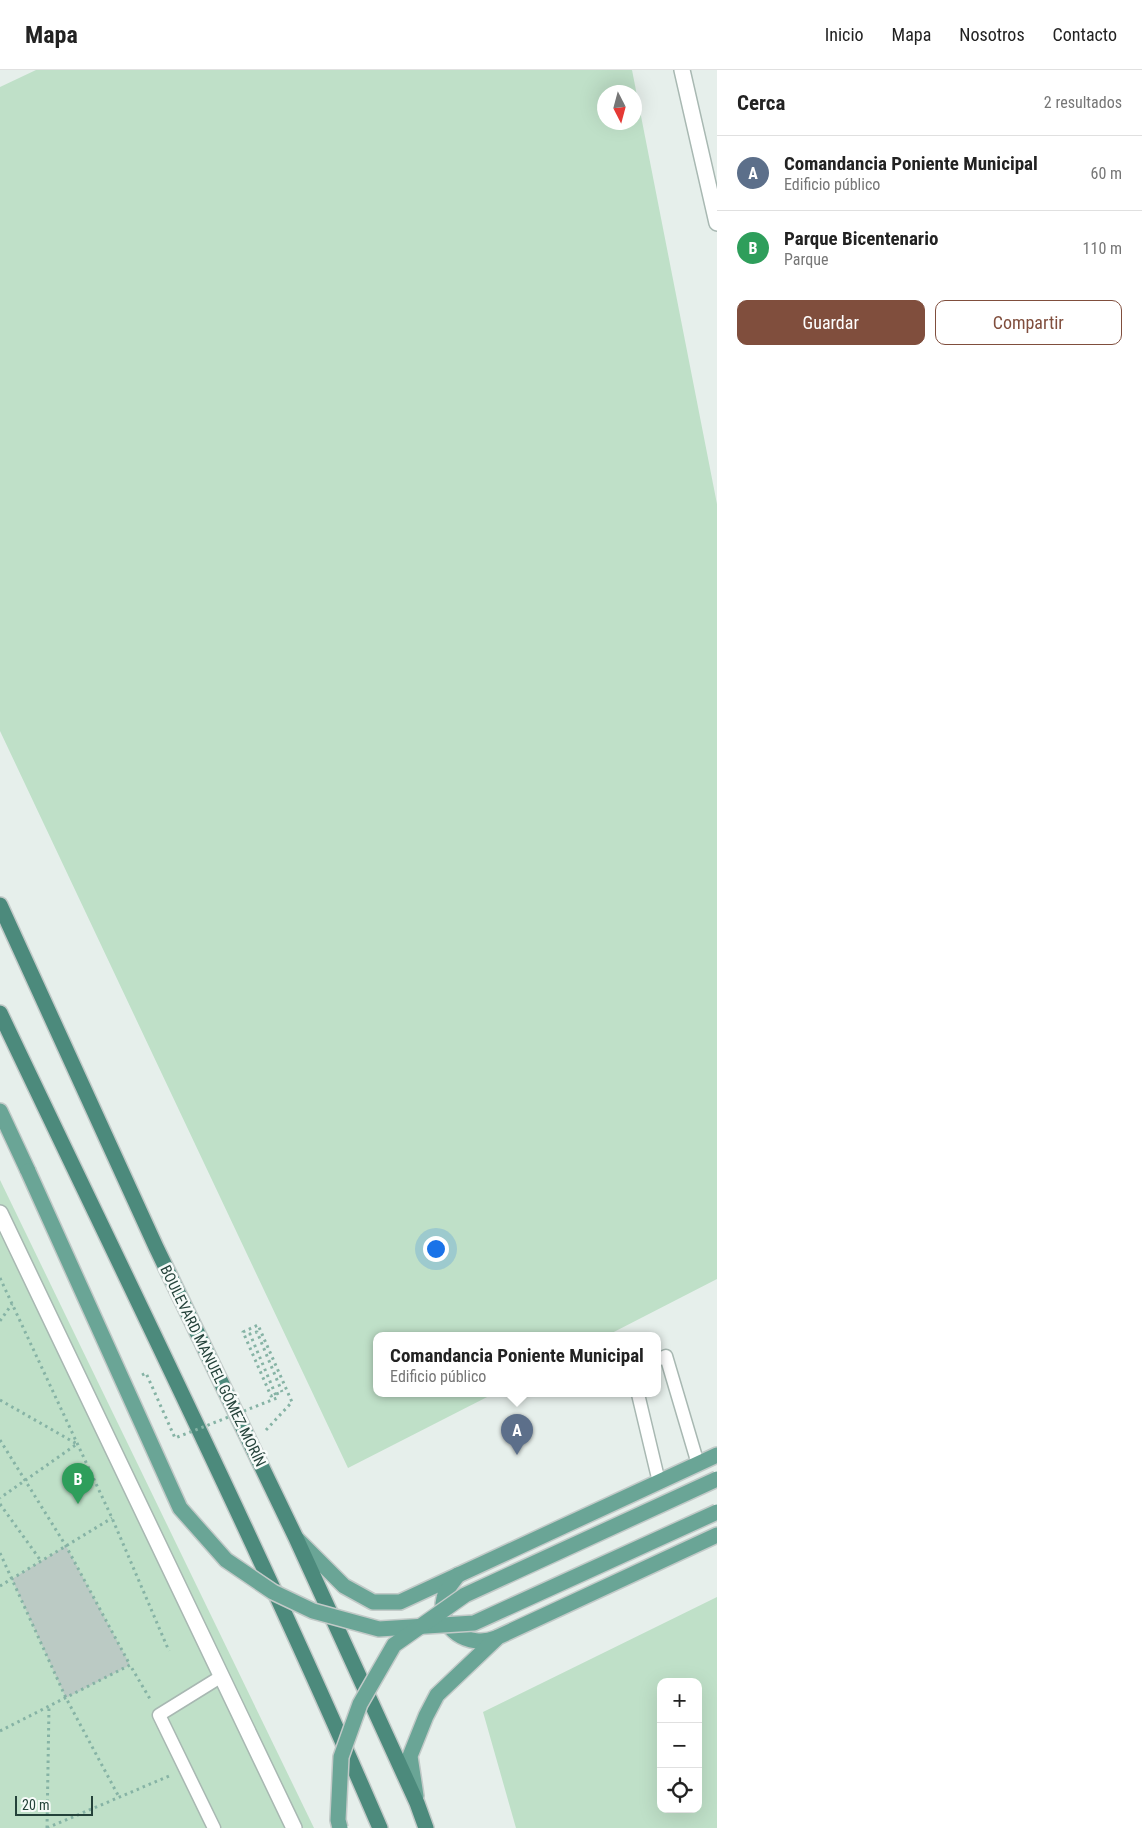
<!DOCTYPE html>
<html lang="es">
<meta charset="utf-8">
<style>
:root{--surface:#fff;--page:#f2f2f2;--text:#222;--muted:#767676;--line:#e0e0e0;--accent:#804e3d}
body{margin:0;font-family:"Roboto Condensed",sans-serif;background:var(--page);color:var(--text)}
.controls{position:absolute;right:15px;bottom:15px;display:grid;overflow:hidden;border-radius:10px;box-shadow:0 5px 20px #0002}
.controls button{width:45px;height:45px;display:grid;place-items:center;padding:0;border:0;border-bottom:1px solid var(--line);background:var(--surface);color:var(--text);font:25px sans-serif}
.compass{position:absolute;left:597px;top:15px;width:45px;height:45px;border-radius:50%;background:var(--surface);box-shadow:0 5px 20px #0002;rotate:174deg}
.scale{position:absolute;left:15px;bottom:12px;width:78px;box-sizing:border-box;padding-left:5px;border:2px solid #24423a;border-top:0;font-size:14px;line-height:18px;white-space:nowrap;color:#24423a;-webkit-text-stroke:4px #f7fbf9;paint-order:stroke}
.you{position:absolute;left:435px;top:1178px;width:18px;height:18px;margin:-12px;border:4px solid #fff;border-radius:50%;background:#1a73e8;box-shadow:0 0 0 8px #1a73e833}
.badge{display:grid;place-items:center;width:32px;height:32px;border-radius:50%;background:var(--accent);color:#fff;font-size:16px;font-weight:700}
.pin{position:absolute;translate:-50% -41px;filter:drop-shadow(0 1px 2px #0008)}
.pin::after{content:'';position:absolute;top:26px;width:18px;height:15px;background:inherit;clip-path:polygon(0 0,100% 0,50% 100%)}
.popup{position:absolute;left:373px;top:1262px;width:288px;height:65px;box-sizing:border-box;display:grid;place-content:center;border-radius:10px;background:var(--surface);filter:drop-shadow(0 1px 4px #0005);font-size:16px;white-space:nowrap;color:var(--muted)}
.popup b{font-size:19px;color:var(--text)}
.popup::after{content:'';position:absolute;left:50%;top:100%;margin-left:-10px;border:10px solid transparent;border-top-color:var(--surface)}
.list{margin:0;padding:0;list-style:none}
h2{display:flex;justify-content:space-between;align-items:center;height:65px;margin:0;padding:0 20px;font-size:21px}
h2 small{font-size:16px;font-weight:400;color:var(--muted)}
.list li{display:grid;grid-template-columns:32px 1fr auto;gap:15px;align-items:center;box-sizing:border-box;height:75px;padding:0 20px;border-top:1px solid var(--line)}
.list b{display:block;font-size:19px;white-space:nowrap}
.list p{margin:0;font-size:16px;white-space:nowrap;color:var(--muted)}
.list em{font-size:16px;font-style:normal;color:var(--muted)}
.actions{display:flex;gap:10px;padding:15px 20px}
.actions a{flex:1;padding:11px 0;border:1px solid var(--accent);border-radius:10px;text-align:center;font-size:18px;color:var(--accent)}
.actions .main{background:var(--accent);color:#fff}
.icon{flex:none;width:28px;height:28px;fill:none;stroke:currentColor;stroke-width:2;stroke-linecap:round;stroke-linejoin:round}
.map{position:relative;flex:none;width:717px;height:1758px;overflow:hidden}
header{display:flex;align-items:center;gap:30px;box-sizing:border-box;height:70px;padding:0 25px;background:var(--surface);border-bottom:1px solid var(--line)}
header strong{font-size:24px}
nav{display:flex;gap:28px;margin-inline-start:auto;font-size:18px}
main{display:flex}
aside{flex:1;background:var(--surface)}
.map>svg:first-child{display:block}
</style>
<header>
<strong>Mapa</strong>
<nav><a>Inicio</a><a>Mapa</a><a>Nosotros</a><a>Contacto</a></nav>
</header>
<main>
<div class="map">
<svg width="717" height="1758" viewBox="0 0 717 1758">
<rect width="100%" height="100%" fill="#e6efeb"/>
<!-- green -->
<g fill="#bfe0c8" fill-rule="evenodd">
<path d="M 36,0 L 632,0 L 717,434 L 717,1209 L 606,1266 L 377,1266 L 377,1324 L 493,1324 L 348,1398 L 0,661 L 0,17 ZM 604,22 L 634,22 L 634,52 L 604,52 Z"/>
<path d="M 0,1110 L 314,1758 L 0,1758 Z"/>
<path d="M 717,1527 L 717,1758 L 516,1758 L 483,1642 ZM 661,1612 L 698,1612 L 698,1739 L 661,1739 Z"/>
</g>
<!-- building -->
<path fill="#bbcac4" d="M 66,1476 L 130,1595 L 66,1628 L 12,1509 Z"/>
<g fill="none" stroke-linecap="round" stroke-linejoin="round">
<!-- service casing -->
<g stroke="#a8b8b2" stroke-width="15">
<g id="service">
<path d="M 657,1290 L 666,1286 L 698,1394"/>
<path d="M 638,1324 L 659,1412"/>
<path d="M 214,1758 L 159,1645 L 222,1606"/>
</g>
</g>
<!-- minor casing -->
<g stroke="#a8b8b2" stroke-width="18">
<g id="minor">
<path d="M 682,0 L 717,153"/>
<path d="M 0,1143 L 294,1758"/>
</g>
</g>
<!-- primary casing -->
<g stroke="#c2cac8" stroke-width="18">
<g id="primary">
<path d="M 0,1041 L 28,1101"/>
<path d="M 297,1469 L 344,1516 L 373,1532 L 400,1532 L 717,1385"/>
<path d="M 458,1505 C 453,1512 446,1519 444,1528 C 436,1559 470,1579 496,1568"/>
<path d="M 416,1726 L 410,1686 L 426,1646 L 437,1625 L 498,1567 L 717,1465"/>
</g>
</g>
<!-- trunk casing -->
<g stroke="#c2cac8" stroke-width="18">
<g id="trunk">
<path d="M 0,835 L 156,1177 L 296,1468 L 417,1733 L 426,1758"/>
<path d="M 0,943 C 128,1213 262,1483 380,1758"/>
</g>
</g>
<!-- path -->
<g stroke="#86b3a5" stroke-width="3" stroke-dasharray="2.5 4" stroke-linecap="butt">
<path d="M 0,1208 L 112,1448 L 169,1581"/>
<path d="M 0,1251 L 12,1234"/>
<path d="M 0,1330 L 77,1374 L 0,1428"/>
<path d="M 266,1360 L 292,1332 L 258,1255 L 243,1262 L 271,1326 L 282,1322"/>
<path d="M 0,1370 L 66,1476 L 130,1595"/>
<path d="M 0,1434 L 41,1491"/>
<path d="M 0,1483 L 66,1628 L 119,1727"/>
<path d="M 0,1516 L 112,1448"/>
<path d="M 0,1661 L 130,1595 L 150,1629"/>
<path d="M 47,1758 L 169,1706"/>
<path d="M 47,1758 L 49,1636"/>
</g>
<!-- service -->
<use href="#service" stroke="#fff" stroke-width="12"/>
<!-- minor -->
<use href="#minor" stroke="#fff" stroke-width="15"/>
<!-- primary -->
<use href="#primary" stroke="#6aa596" stroke-width="15"/>
<!-- trunk -->
<use href="#trunk" stroke="#4c8a7c" stroke-width="15"/>
<!-- primary-bridge casing -->
<g stroke="#c2cac8" stroke-width="18" stroke-linecap="butt">
<g id="primary-bridge">
<path d="M 28,1101 L 180,1438 L 226,1490 L 273,1522 L 313,1541 L 379,1559 L 474,1553 L 717,1442"/>
<path d="M 340,1758 L 338,1750 L 341,1687 L 360,1634 L 394,1575 L 465,1525 L 717,1409"/>
</g>
</g>
<!-- path-bridge -->
<path stroke="#86b3a5" stroke-width="3" stroke-dasharray="2.5 4" stroke-linecap="butt" d="M 142,1305 L 146,1303 L 175,1368 L 277,1328 L 250,1264 L 257,1262 L 282,1322"/>
<!-- primary-bridge -->
<use href="#primary-bridge" stroke="#6aa596" stroke-width="15"/>
</g>
<g text-anchor="middle" dominant-baseline="central" stroke-width="5" stroke-linejoin="round" paint-order="stroke">
<!-- street labels -->
<g font-size="15" fill="#24423a" stroke="#f7fbf9">
<text transform="translate(213 1296) rotate(64)">BOULEVARD MANUEL GÓMEZ MORÍN</text>
</g>
</g>
</svg>
<div class="controls">
<button>+</button>
<button>−</button>
<button><svg class="icon" aria-label="locate" viewBox="0 0 24 24"><circle cx="12" cy="12" r="6"/><path d="M12 2v4M12 18v4M2 12h4M18 12h4"/></svg></button>
</div>
<svg class="compass" viewBox="-18 -18 36 36"><path d="M0-13l5 13h-10z" fill="#e53935"/><path d="M0 13l5-13h-10z" fill="#767676"/></svg>
<div class="scale">20 m</div>
<div class="you"></div>
<div class="pin badge" style="left:517px;top:1385px;background:#5c6f8a">A</div>
<div class="popup"><b>Comandancia Poniente Municipal</b>Edificio público</div>
<div class="pin badge" style="left:78px;top:1434px;background:#2e9e5b">B</div>
</div>
<aside>
<h2>Cerca<small>2 resultados</small></h2>
<ul class="list">
<li><span class="badge" style="background:#5c6f8a">A</span><div><b>Comandancia Poniente Municipal</b><p>Edificio público</p></div><em>60 m</em></li>
<li><span class="badge" style="background:#2e9e5b">B</span><div><b>Parque Bicentenario</b><p>Parque</p></div><em>110 m</em></li>
</ul>
<div class="actions"><a class="main">Guardar</a><a>Compartir</a></div>
</aside>
</main>
